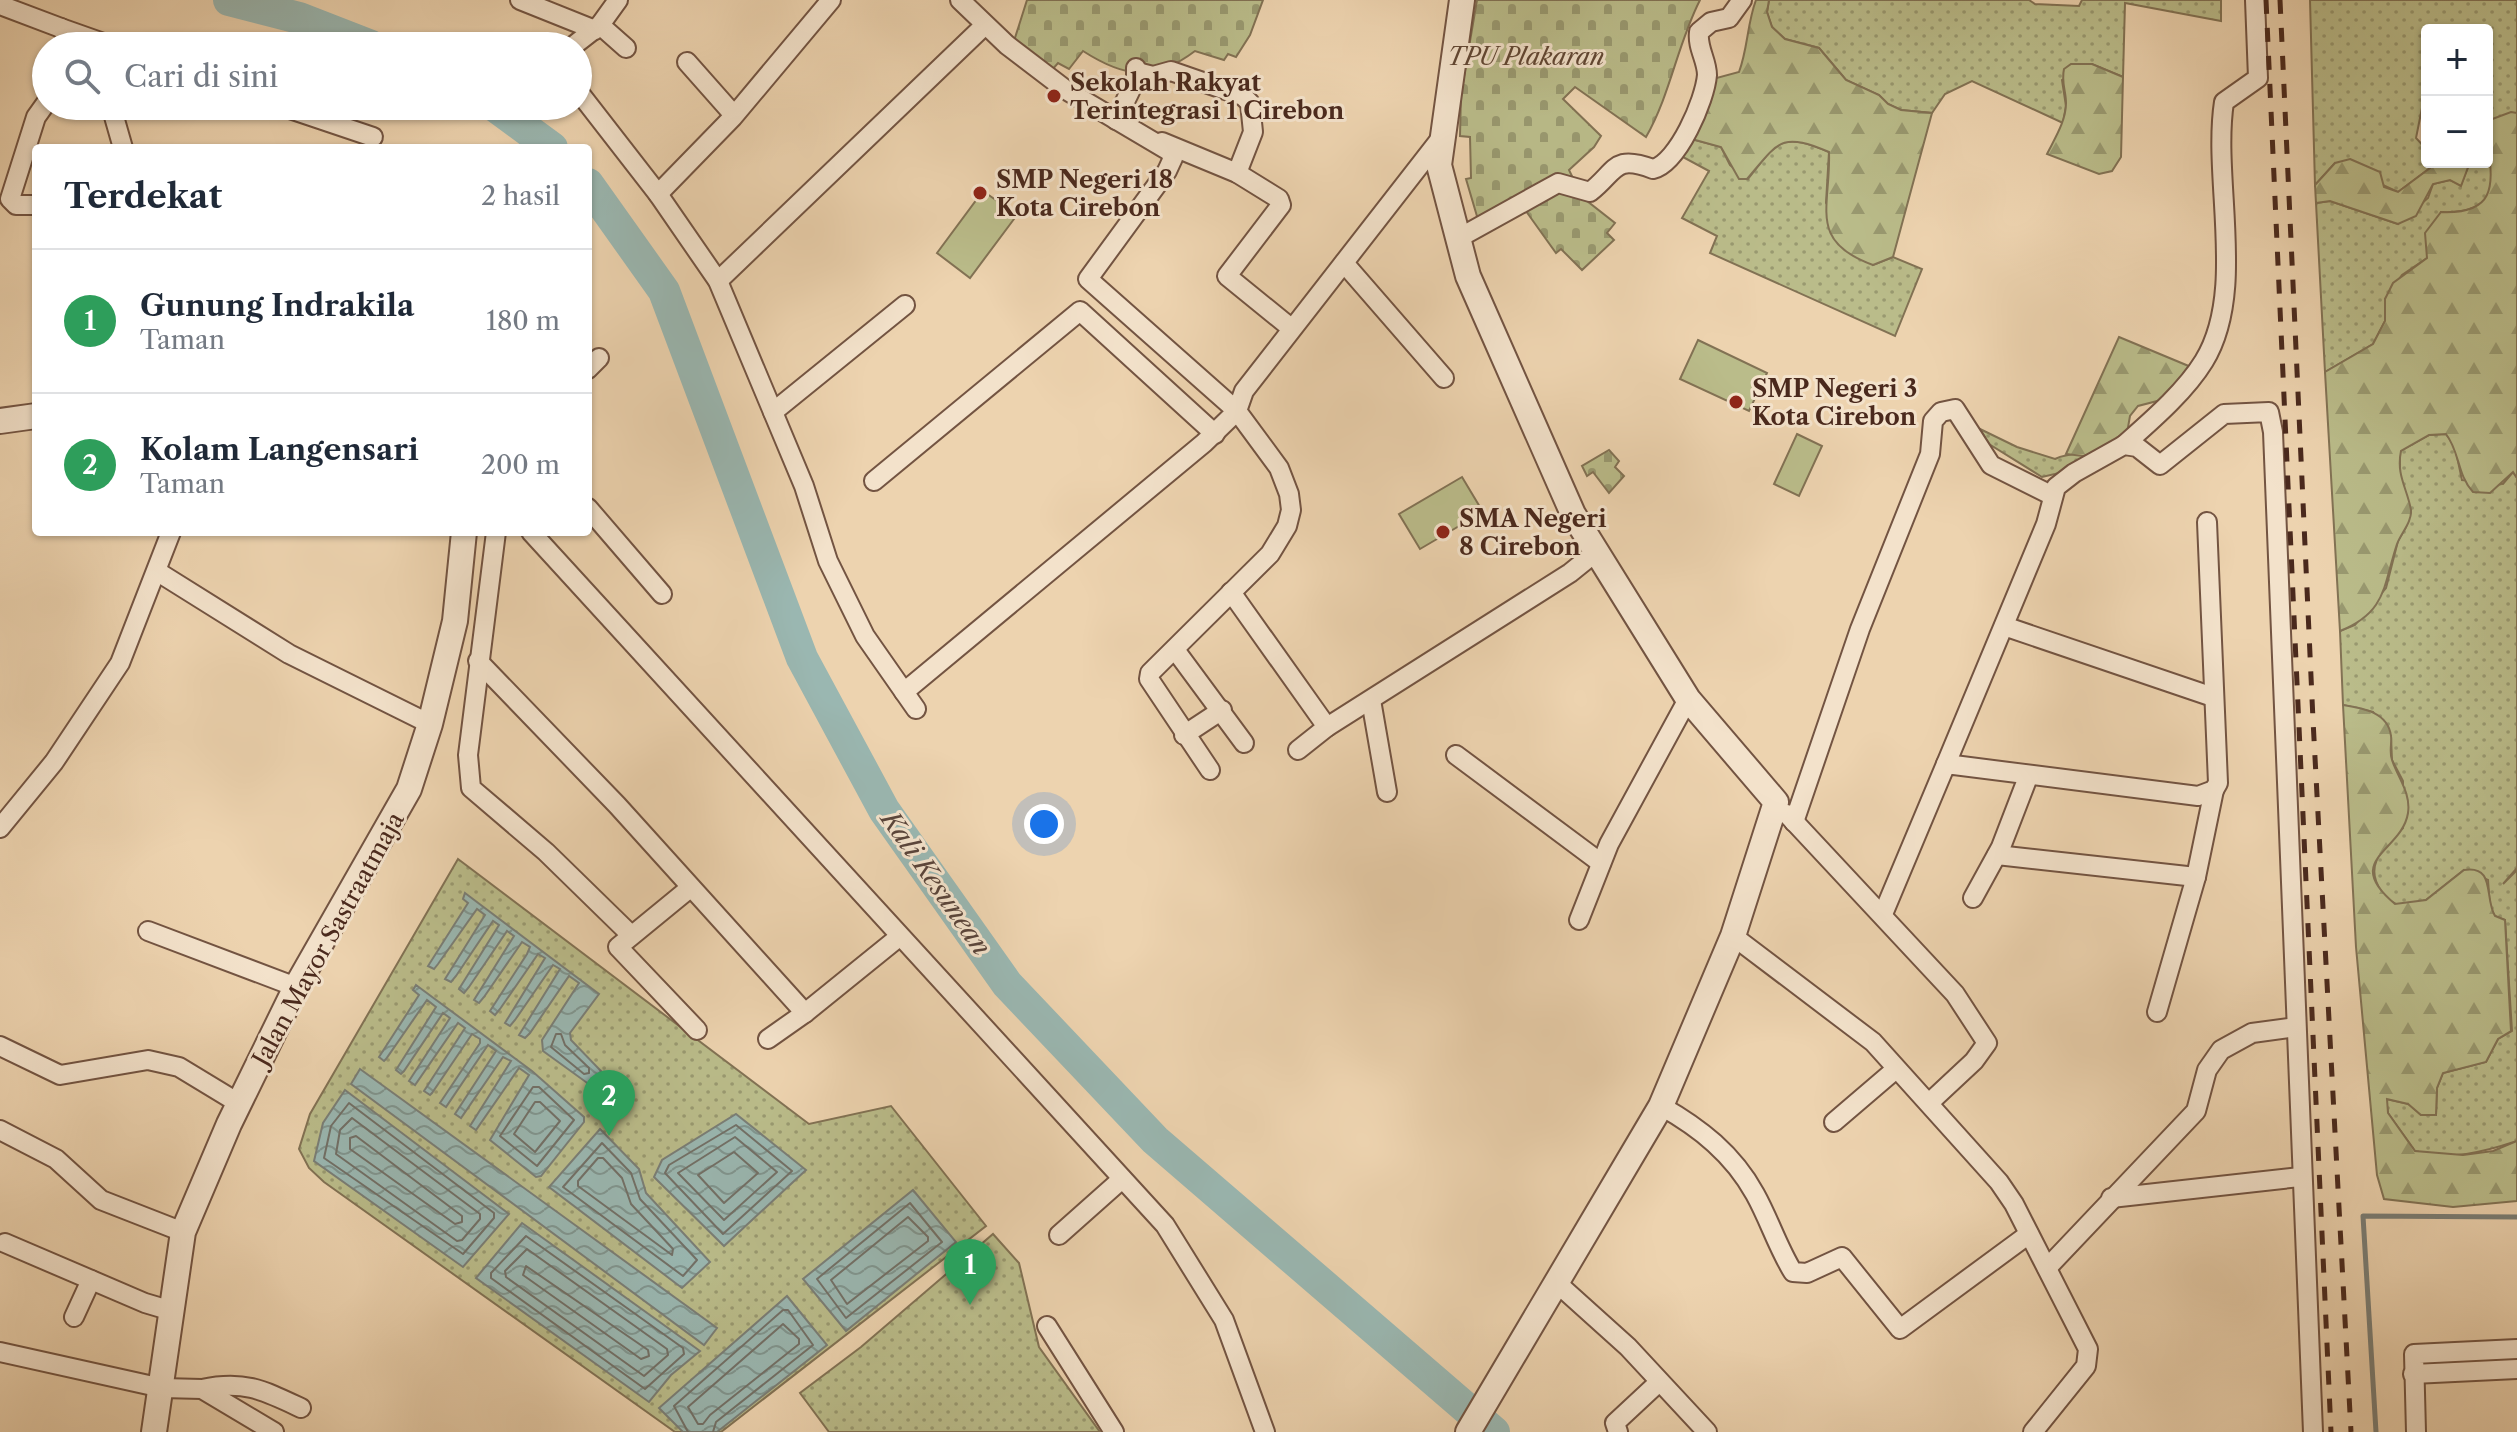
<!DOCTYPE html>
<html lang="id">
<meta charset="utf-8">
<style>
:root{--surface:#fff;--page:#f6f6f7;--text:#1f2937;--muted:#747a83;--line:#e0e1e3;--accent:#0f766e}
body{margin:0;font-family:"Libre Caslon Text",serif;background:var(--page);color:var(--text)}
.controls{position:absolute;right:24px;top:24px;display:grid;overflow:hidden;border-radius:8px;box-shadow:0 2px 6px #0004}
.controls button{width:72px;height:72px;display:grid;place-items:center;padding:0;border:0;border-bottom:2px solid var(--line);background:var(--surface);color:var(--text);font:40px sans-serif}
.you{position:absolute;left:1044px;top:824px;width:28px;height:28px;margin:-20px;border:6px solid #fff;border-radius:50%;background:#1a73e8;box-shadow:0 0 0 12px #1a73e833}
.badge{display:grid;place-items:center;width:52px;height:52px;border-radius:50%;background:var(--accent);color:#fff;font-size:26px;font-weight:700}
.pin{position:absolute;translate:-50% -66px;filter:drop-shadow(0 2px 4px #0008)}
.pin::after{content:'';position:absolute;top:42px;width:28px;height:24px;background:inherit;clip-path:polygon(0 0,100% 0,50% 100%)}
.list{margin:0;padding:0;list-style:none}
h2{display:flex;justify-content:space-between;align-items:center;height:104px;margin:0;padding:0 32px;font-size:34px}
h2 small{font-size:26px;font-weight:400;color:var(--muted)}
.list li{display:grid;grid-template-columns:52px 1fr auto;gap:24px;align-items:center;box-sizing:border-box;height:144px;padding:0 32px;border-top:2px solid var(--line)}
.list b{display:block;font-size:30px;white-space:nowrap}
.list p{margin:0;font-size:26px;white-space:nowrap;color:var(--muted)}
.list em{font-size:26px;font-style:normal;color:var(--muted)}
.icon{flex:none;width:44px;height:44px;fill:none;stroke:currentColor;stroke-width:2;stroke-linecap:round;stroke-linejoin:round}
.map{position:relative;flex:none;width:2517px;height:1432px;overflow:hidden}
.search{position:absolute;background:var(--surface);box-shadow:0 2px 6px #0004;left:32px;top:32px;width:560px;height:88px;display:flex;align-items:center;gap:20px;box-sizing:border-box;padding:0 28px;border-radius:44px;color:var(--muted);font-size:30px}
.panel{position:absolute;background:var(--surface);box-shadow:0 2px 6px #0004;left:32px;top:144px;width:560px;height:392px;border-radius:8px}
.map>svg:first-child{display:block}
</style>
<div class="map">
<svg width="2517" height="1432" viewBox="0 0 2517 1432">
<defs>
<pattern id="grass-dots" width="8" height="8" patternUnits="userSpaceOnUse" patternTransform="scale(2)"><rect width="8" height="8" fill="#babc8a"/><path d="M2 2h.1M6 6h.1" fill="none" stroke="#999970" stroke-width="1.8" stroke-linecap="round"/></pattern>
<pattern id="forest-firs" width="22" height="20" patternUnits="userSpaceOnUse" patternTransform="scale(2)"><rect width="22" height="20" fill="#babc8a"/><path d="M5 1l3.5 6h-7zM16 11l3.5 6h-7z" fill="#999970"/></pattern>
<pattern id="cemetery-stones" width="16" height="16" patternUnits="userSpaceOnUse" patternTransform="scale(2)"><rect width="16" height="16" fill="#babc8a"/><path d="M2 7V4a2 2 0 0 1 4 0v3zM10 15v-3a2 2 0 0 1 4 0v3z" fill="#999970"/></pattern>
<pattern id="water-waves" width="16" height="10" patternUnits="userSpaceOnUse" patternTransform="scale(2)"><rect width="16" height="10" fill="#9ab7b1"/><path d="M0 5q4-4 8 0t8 0" fill="none" stroke="#80958f"/></pattern>
</defs>
<rect width="100%" height="100%" fill="#edd3af"/>
<filter id="stains"><feTurbulence type="fractalNoise" baseFrequency=".0025" numOctaves="4"/><feColorMatrix values="0 0 0 0 .2 0 0 0 0 .09 0 0 0 0 .02 0 0 0 .5 -.17"/></filter>
<radialGradient id="worn" r=".72"><stop offset=".6" stop-color="#630" stop-opacity="0"/><stop offset="1" stop-color="#630" stop-opacity=".3"/></radialGradient>
<!-- grass -->
<g fill="url(#grass-dots)" stroke="#827254" stroke-width="2">
<path d="M 1769,0 L 2029,0 L 2035,4 L 2079,6 L 2082,0 L 2221,0 L 2221,21 L 2125,3 L 2123,77 L 2092,64 L 2062,80 L 2066,106 L 2063,123 L 1972,81 L 1945,94 L 1932,113 L 1901,110 L 1888,104 L 1879,95 L 1846,80 L 1819,48 L 1785,39 L 1772,27 L 1767,12 Z"/>
<path d="M 2310,0 L 2517,0 L 2517,113 L 2487,121 L 2487,30 L 2427,30 L 2427,106 L 2422,108 L 2416,138 L 2427,150 L 2430,168 L 2398,192 L 2335,163 L 2315,185 Z"/>
<path d="M 1688,138 L 1721,147 L 1730,165 L 1748,179 C 1779,140 1781,132 1829,152 L 1826,203 L 1873,265 L 1893,257 L 1922,269 L 1895,336 L 1710,253 L 1717,236 L 1682,218 L 1709,171 L 1681,156 Z"/>
<path d="M 2487,158 C 2507,197 2475,214 2441,212 L 2427,258 L 2402,275 L 2385,299 L 2385,321 L 2373,344 L 2325,372 L 2316,203 L 2330,201 L 2398,224 L 2428,198 L 2433,184 L 2450,180 L 2461,185 L 2470,162 L 2487,162 Z"/>
<path d="M 1980,429 L 2017,447 L 2055,459 C 2069,452 2090,454 2107,450 L 2068,471 L 2042,477 L 1989,444 Z"/>
<path d="M 2446,434 L 2455,447 L 2462,480 L 2503,484 L 2513,472 L 2517,478 L 2517,868 L 2503,884 L 2517,870 L 2517,1141 C 2484,1152 2449,1161 2415,1151 L 2388,1113 L 2386,1099 L 2409,1104 L 2421,1115 L 2436,1115 L 2437,1088 L 2443,1073 L 2486,1062 L 2498,1039 L 2512,1031 L 2505,920 L 2495,916 L 2490,908 L 2488,880 L 2464,870 L 2426,900 L 2402,906 C 2393,904 2387,899 2382,892 C 2362,865 2385,847 2403,828 L 2403,781 L 2392,760 L 2391,736 L 2373,712 L 2343,705 L 2340,631 L 2355,625 L 2386,588 L 2398,541 L 2406,527 L 2411,512 L 2400,483 L 2400,451 L 2429,435 Z"/>
<path d="M 458,859 L 809,1124 L 891,1106 L 986,1226 L 721,1432 L 675,1432 L 324,1182 L 309,1168 L 299,1149 L 310,1114 Z"/>
<path d="M 993,1234 L 1019,1263 L 1039,1347 L 1100,1432 L 829,1432 L 800,1393 L 861,1347 Z"/>
</g>
<!-- forest -->
<g fill="url(#forest-firs)" stroke="#827254" stroke-width="2">
<path d="M 1756,0 L 1769,0 L 1767,12 L 1772,27 L 1785,39 L 1819,48 L 1846,80 L 1879,95 L 1888,104 L 1901,110 L 1932,113 L 1893,257 L 1873,265 C 1807,241 1831,207 1829,152 C 1781,132 1779,141 1747,179 L 1739,179 L 1721,147 L 1688,138 L 1709,80 L 1739,72 C 1748,48 1747,24 1756,0 Z"/>
<path d="M 2071,64 L 2092,64 L 2123,77 L 2121,157 L 2112,171 L 2099,174 L 2047,154 C 2055,138 2066,121 2066,103 C 2066,91 2061,82 2064,69 Z"/>
<path d="M 2511,112 L 2517,113 L 2517,478 L 2513,472 L 2490,493 L 2473,492 C 2457,475 2460,452 2446,434 L 2429,435 L 2401,451 C 2396,475 2407,488 2411,510 C 2412,522 2401,533 2397,544 C 2383,586 2387,612 2340,631 L 2325,372 L 2373,344 L 2385,321 L 2385,299 L 2393,283 L 2427,258 L 2425,233 L 2441,212 C 2510,215 2487,168 2487,121 Z"/>
<path d="M 2350,159 L 2380,172 L 2384,187 L 2398,192 L 2430,168 L 2429,162 L 2470,162 L 2461,186 L 2450,180 L 2433,184 L 2416,216 L 2398,224 L 2330,201 L 2316,203 L 2315,185 L 2335,163 Z"/>
<path d="M 2119,337 L 2191,367 L 2161,400 L 2138,406 L 2130,416 L 2127,433 L 2107,450 L 2083,456 L 2066,454 Z"/>
<path d="M 2343,705 C 2362,708 2388,712 2391,736 C 2392,744 2389,752 2392,760 C 2398,778 2411,793 2408,813 C 2402,852 2341,859 2395,904 L 2426,900 L 2464,870 C 2496,865 2484,898 2495,916 L 2505,920 L 2511,1031 L 2498,1039 L 2486,1062 L 2443,1073 L 2437,1088 L 2436,1115 L 2421,1115 L 2408,1104 L 2387,1099 L 2388,1113 L 2415,1151 L 2463,1155 L 2493,1151 L 2517,1141 L 2517,1201 L 2453,1207 L 2384,1199 L 2377,1175 L 2356,947 Z"/>
</g>
<!-- cemetery -->
<g fill="url(#cemetery-stones)" stroke="#827254" stroke-width="2">
<path d="M 1027,0 L 1263,0 L 1250,35 L 1236,57 L 1228,54 L 1224,60 L 1195,51 C 1154,82 1125,78 1083,51 L 1069,69 L 1058,63 L 1051,71 L 1014,41 Z"/>
<path d="M 1477,0 L 1700,0 C 1677,45 1671,93 1646,137 L 1575,87 L 1563,99 L 1601,136 L 1594,147 L 1569,170 L 1582,197 L 1615,223 L 1607,233 L 1614,240 L 1582,270 L 1561,249 L 1556,253 L 1518,200 L 1479,223 L 1466,179 L 1471,178 L 1470,137 L 1460,136 L 1461,94 Z"/>
<path d="M 1609,450 L 1619,461 L 1615,467 L 1624,476 L 1609,493 L 1593,472 L 1587,476 L 1582,466 Z"/>
</g>
<!-- garden -->
<g fill="#babc8a" stroke="#827254" stroke-width="2">
<path d="M 983,191 L 1017,215 L 970,278 L 937,253 Z"/>
<path d="M 1698,340 L 1767,373 L 1749,411 L 1680,379 Z"/>
<path d="M 1797,434 L 1822,446 L 1799,496 L 1774,484 Z"/>
<path d="M 1462,477 L 1483,512 L 1420,549 L 1399,514 Z"/>
</g>
<!-- water -->
<g fill="url(#water-waves)" stroke="#7a7e76" stroke-width="2">
<path d="M 465,893 L 599,994 L 570,1033 L 571,1040 L 601,1071 L 590,1085 L 543,1051 L 542,1040 L 579,983 L 569,976 L 530,1033 L 525,1038 L 519,1035 L 560,969 L 553,965 L 515,1020 L 510,1026 L 505,1023 L 545,958 L 538,954 L 500,1009 L 495,1015 L 490,1011 L 527,954 L 530,947 L 522,942 L 484,997 L 479,1003 L 474,1000 L 514,936 L 507,931 L 469,987 L 464,993 L 459,989 L 499,925 L 493,921 L 456,976 L 451,982 L 445,979 L 485,915 L 477,909 L 438,964 L 434,969 L 428,966 L 468,903 L 463,899 Z"/>
<path d="M 416,985 L 532,1071 L 584,1117 L 584,1122 L 541,1176 L 536,1177 L 490,1140 L 529,1075 L 519,1068 L 476,1130 L 470,1126 L 511,1061 L 503,1057 L 461,1118 L 455,1114 L 496,1051 L 488,1045 L 446,1107 L 440,1103 L 480,1043 L 480,1039 L 472,1034 L 432,1093 L 430,1095 L 424,1091 L 465,1028 L 458,1023 L 415,1085 L 409,1081 L 450,1018 L 443,1013 L 404,1071 L 401,1074 L 396,1070 L 436,1007 L 427,1000 L 386,1059 L 384,1061 L 379,1057 L 419,995 L 413,990 Z"/>
<path d="M 360,1069 L 717,1328 L 704,1345 L 351,1084 Z"/>
<path d="M 345,1090 L 509,1214 L 463,1267 L 314,1161 L 323,1123 Z"/>
<path d="M 736,1114 L 806,1170 L 724,1246 L 654,1177 L 662,1160 Z"/>
<path d="M 600,1129 L 639,1169 L 646,1193 L 710,1262 L 682,1288 L 549,1187 Z"/>
<path d="M 913,1190 L 956,1242 L 846,1331 L 803,1279 Z"/>
<path d="M 522,1223 L 700,1351 L 671,1375 L 649,1402 L 476,1278 Z"/>
<path d="M 787,1296 L 827,1345 L 717,1432 L 683,1432 L 659,1408 Z"/>
</g>
<g fill="none" stroke-linecap="round" stroke-linejoin="round">
<!-- shore -->
<g stroke="#727067" stroke-width="2">
<path d="M 556,1034 L 561,1034 L 565,1045 L 589,1068 L 589,1073 L 584,1074 L 551,1047 Z"/>
<path d="M 533,1087 L 539,1087 L 574,1120 L 537,1166 L 500,1136 Z"/>
<path d="M 535,1102 L 540,1102 L 560,1121 L 535,1152 L 514,1134 Z"/>
<path d="M 349,1103 L 494,1213 L 494,1218 L 463,1254 L 324,1158 L 331,1126 Z"/>
<path d="M 352,1118 L 480,1214 L 480,1219 L 462,1240 L 457,1241 L 336,1154 L 340,1130 Z"/>
<path d="M 736,1125 L 792,1171 L 723,1234 L 665,1173 L 669,1165 Z"/>
<path d="M 356,1136 L 462,1216 L 462,1222 L 455,1224 L 350,1149 L 350,1138 Z"/>
<path d="M 735,1137 L 777,1172 L 724,1220 L 678,1173 Z"/>
<path d="M 602,1143 L 631,1173 L 640,1199 L 697,1260 L 683,1276 L 563,1187 Z"/>
<path d="M 734,1152 L 758,1173 L 724,1203 L 698,1175 Z"/>
<path d="M 598,1158 L 603,1158 L 622,1178 L 631,1204 L 673,1249 L 672,1255 L 578,1186 L 578,1181 Z"/>
<path d="M 910,1203 L 942,1242 L 846,1318 L 817,1279 Z"/>
<path d="M 908,1217 L 928,1237 L 928,1241 L 847,1304 L 831,1280 Z"/>
<path d="M 526,1236 L 683,1348 L 684,1354 L 645,1389 L 491,1278 L 491,1273 Z"/>
<path d="M 527,1249 L 667,1349 L 668,1355 L 644,1376 L 506,1277 L 505,1271 Z"/>
<path d="M 526,1266 L 648,1350 L 649,1356 L 641,1359 L 523,1275 Z"/>
<path d="M 783,1324 L 799,1339 L 799,1344 L 710,1415 L 703,1424 L 698,1424 L 688,1407 Z"/>
<path d="M 688,1432 L 674,1406 L 783,1310 L 788,1310 L 813,1345 L 716,1422 L 713,1432"/>
</g>
<!-- stream -->
<path stroke="#7a7e76" stroke-width="5" d="M 2376,1432 L 2363,1216 L 2517,1217"/>
<!-- river -->
<g stroke="#9ab7b1" stroke-width="32">
<path d="M 229,0 L 299,18 L 371,46"/>
<path d="M 495,106 L 552,148"/>
<path d="M 588,184 L 664,291 L 802,658 L 884,810 L 1007,984 L 1155,1140 L 1494,1432"/>
</g>
<!-- minor casing -->
<g stroke="#735442" stroke-width="22">
<g id="minor">
<path d="M 520,0 L 595,30"/>
<path d="M 0,5 L 61,28 L 74,46"/>
<path d="M 600,25 L 626,48"/>
<path d="M 61,28 L 112,46"/>
<path d="M 573,46 L 600,25 L 618,0"/>
<path d="M 687,62 L 733,114"/>
<path d="M 1137,72 L 1153,76 L 1171,71 L 1243,96 L 1250,103 L 1253,132 L 1237,173"/>
<path d="M 578,91 L 658,194 L 718,281 L 804,486 L 828,561 L 865,636 L 916,709"/>
<path d="M 111,106 L 123,148"/>
<path d="M 281,106 L 373,137"/>
<path d="M 1116,120 L 1136,79 L 1136,68"/>
<path d="M 1162,142 L 1237,173 L 1279,199 L 1281,205 L 1227,276 L 1291,328"/>
<path d="M 658,194 L 733,117 L 831,0"/>
<path d="M 36,205 L 16,205 L 10,199 L 36,117 L 46,103"/>
<path d="M 1457,239 L 1558,183 L 1590,192 C 1617,171 1613,154 1653,169 C 1678,163 1705,100 1707,75 C 1707,60 1697,48 1699,32 L 1711,22 L 1729,18 L 1742,0"/>
<path d="M 1344,263 L 1444,378"/>
<path d="M 718,281 L 985,25"/>
<path d="M 588,369 L 599,358"/>
<path d="M 773,412 L 905,305"/>
<path d="M 2124,445 C 2151,421 2185,392 2204,361 C 2247,291 2212,180 2224,102 L 2258,78 L 2255,0"/>
<path d="M 874,481 L 1080,311 L 1215,434"/>
<path d="M 588,508 L 662,594"/>
<path d="M 496,532 L 468,755 L 471,788 L 546,852 L 631,935"/>
<path d="M 531,532 L 1165,1225 L 1224,1320 L 1265,1432"/>
<path d="M 158,572 L 289,654 L 430,724"/>
<path d="M 1231,592 L 1327,727"/>
<path d="M 2004,626 L 2213,697"/>
<path d="M 1176,651 L 1244,743"/>
<path d="M 478,661 L 617,805 L 805,1013"/>
<path d="M 904,692 L 1204,443 L 1237,411 L 1088,279 L 1167,171 L 1173,158 L 1169,151 L 1066,90 L 1007,45 L 960,0"/>
<path d="M 1371,700 L 1387,792"/>
<path d="M 1184,735 L 1222,710"/>
<path d="M 1298,750 L 1327,727 L 1570,573 L 1596,552"/>
<path d="M 1456,755 L 1601,863"/>
<path d="M 1946,764 L 2046,524 L 2056,487 L 2074,473 L 2124,445 L 2137,447 L 2160,465 L 2224,414 L 2269,412 L 2273,432 L 2313,1432"/>
<path d="M 1210,770 L 1149,679 L 1150,673 L 1270,554 L 1287,526 L 1291,510 L 1289,494 L 1279,468 L 1237,411 L 1244,391 L 1441,138"/>
<path d="M 1787,814 L 1955,994 L 1987,1043 L 1974,1061 L 1929,1103"/>
<path d="M 1794,822 L 1860,629 L 1930,454 L 1933,421 L 1941,412 L 1955,409 L 1991,465 L 2053,496"/>
<path d="M 0,828 L 54,762 L 120,663 L 171,532"/>
<path d="M 1997,855 L 2196,877"/>
<path d="M 690,888 L 618,947 L 697,1030"/>
<path d="M 1973,898 L 2001,847 L 2028,777"/>
<path d="M 1883,914 L 1946,764 L 2198,796 L 2214,790 L 2218,783 L 2207,522"/>
<path d="M 1579,920 L 1609,844 L 1688,699"/>
<path d="M 148,931 L 296,987"/>
<path d="M 1733,936 L 1873,1042 L 1999,1182 L 2014,1204 L 2088,1349 L 2086,1366 L 2033,1432"/>
<path d="M 2157,1012 L 2196,877 L 2214,790"/>
<path d="M 768,1039 L 805,1013 L 899,937"/>
<path d="M 0,1046 L 60,1075 L 148,1060 L 179,1067 L 240,1104"/>
<path d="M 1661,1106 C 1700,1128 1733,1154 1755,1194 C 1769,1219 1778,1248 1793,1272 L 1807,1273 L 1842,1257 L 1900,1329 L 2029,1234"/>
<path d="M 1834,1122 L 1896,1069"/>
<path d="M 0,1130 L 56,1159 L 101,1200 L 183,1232"/>
<path d="M 2111,1198 L 2300,1177"/>
<path d="M 1059,1235 L 1122,1179"/>
<path d="M 5,1243 L 145,1303 L 172,1311"/>
<path d="M 2047,1268 L 2196,1111 L 2207,1070 L 2221,1050 L 2252,1033 L 2296,1027"/>
<path d="M 1558,1284 L 1628,1347 L 1707,1432"/>
<path d="M 74,1317 L 91,1280"/>
<path d="M 1047,1326 L 1114,1432"/>
<path d="M 0,1352 L 162,1388 L 202,1389 L 274,1432"/>
<path d="M 2413,1374 L 2517,1369"/>
<path d="M 202,1389 C 244,1380 263,1390 301,1408"/>
<path d="M 1618,1432 L 1615,1423 L 1658,1383"/>
<path d="M 2416,1432 L 2414,1354 L 2517,1349"/>
</g>
</g>
<!-- tertiary casing -->
<g stroke="#735442" stroke-width="28">
<g id="tertiary">
<path d="M 1462,0 L 1439,165 L 1468,276 L 1573,514 L 1688,699 L 1776,802 L 1733,936 L 1661,1106 L 1468,1432"/>
<path d="M 0,421 L 36,416"/>
<path d="M 154,1432 L 183,1232 L 229,1124 L 296,987 L 409,789 L 430,724 L 455,621 L 464,532"/>
</g>
</g>
<!-- minor -->
<use href="#minor" stroke="#f3e2cb" stroke-width="18"/>
<!-- tertiary -->
<use href="#tertiary" stroke="#f3e2cb" stroke-width="24"/>
<!-- rail -->
<g stroke="#4a291d" stroke-width="5" stroke-dasharray="14 14" stroke-linecap="butt">
<path d="M 2266,0 L 2331,1432"/>
<path d="M 2280,0 L 2313,720 L 2351,1432"/>
</g>
</g>
<!-- markers -->
<g fill="#8f2418" stroke="#f3e2cb" stroke-width="3">
<circle cx="1054" cy="96" r="8"/>
<circle cx="980" cy="193" r="8"/>
<circle cx="1736" cy="402" r="8"/>
<circle cx="1443" cy="532" r="8"/>
</g>
<g text-anchor="middle" dominant-baseline="central" stroke-width="6" stroke-linejoin="round" paint-order="stroke">
<!-- park labels -->
<g font-size="24" font-style="italic" fill="#604633" stroke="#f3e2cb">
<text x="1526" y="56">TPU Plakaran</text>
</g>
<!-- poi labels -->
<g font-size="24" font-weight="bold" fill="#4a291d" stroke="#f3e2cb" text-anchor="start">
<text x="1070" y="82">Sekolah Rakyat<tspan x="1070" dy="28">Terintegrasi 1 Cirebon</tspan></text>
<text x="996" y="179">SMP Negeri 18<tspan x="996" dy="28">Kota Cirebon</tspan></text>
<text x="1752" y="388">SMP Negeri 3<tspan x="1752" dy="28">Kota Cirebon</tspan></text>
<text x="1459" y="518">SMA Negeri<tspan x="1459" dy="28">8 Cirebon</tspan></text>
</g>
<!-- street labels -->
<g font-size="24" fill="#4a291d" stroke="#f3e2cb">
<text transform="translate(328 939) rotate(-61)">Jalan Mayor Sastraatmaja</text>
</g>
<!-- water labels -->
<g font-size="26" font-style="italic" fill="#5a453b" stroke="#f3e2cb">
<text transform="translate(936 883) rotate(55)">Kali Kesunean</text>
</g>
</g>
<rect width="100%" height="100%" filter="url(#stains)"/>
<rect width="100%" height="100%" fill="url(#worn)"/>
</svg>
<div class="controls">
<button>+</button>
<button>−</button>
</div>
<div class="you"></div>
<div class="pin badge" style="left:970px;top:1305px;background:#2e9e5b">1</div>
<div class="pin badge" style="left:609px;top:1136px;background:#2e9e5b">2</div>
<div class="search"><svg class="icon" aria-label="search" viewBox="0 0 24 24"><circle cx="10" cy="10" r="6"/><path d="M15 15l6 6"/></svg>Cari di sini</div>
<section class="panel">
<h2>Terdekat<small>2 hasil</small></h2>
<ul class="list">
<li><span class="badge" style="background:#2e9e5b">1</span><div><b>Gunung Indrakila</b><p>Taman</p></div><em>180 m</em></li>
<li><span class="badge" style="background:#2e9e5b">2</span><div><b>Kolam Langensari</b><p>Taman</p></div><em>200 m</em></li>
</ul>
</section>
</div>
